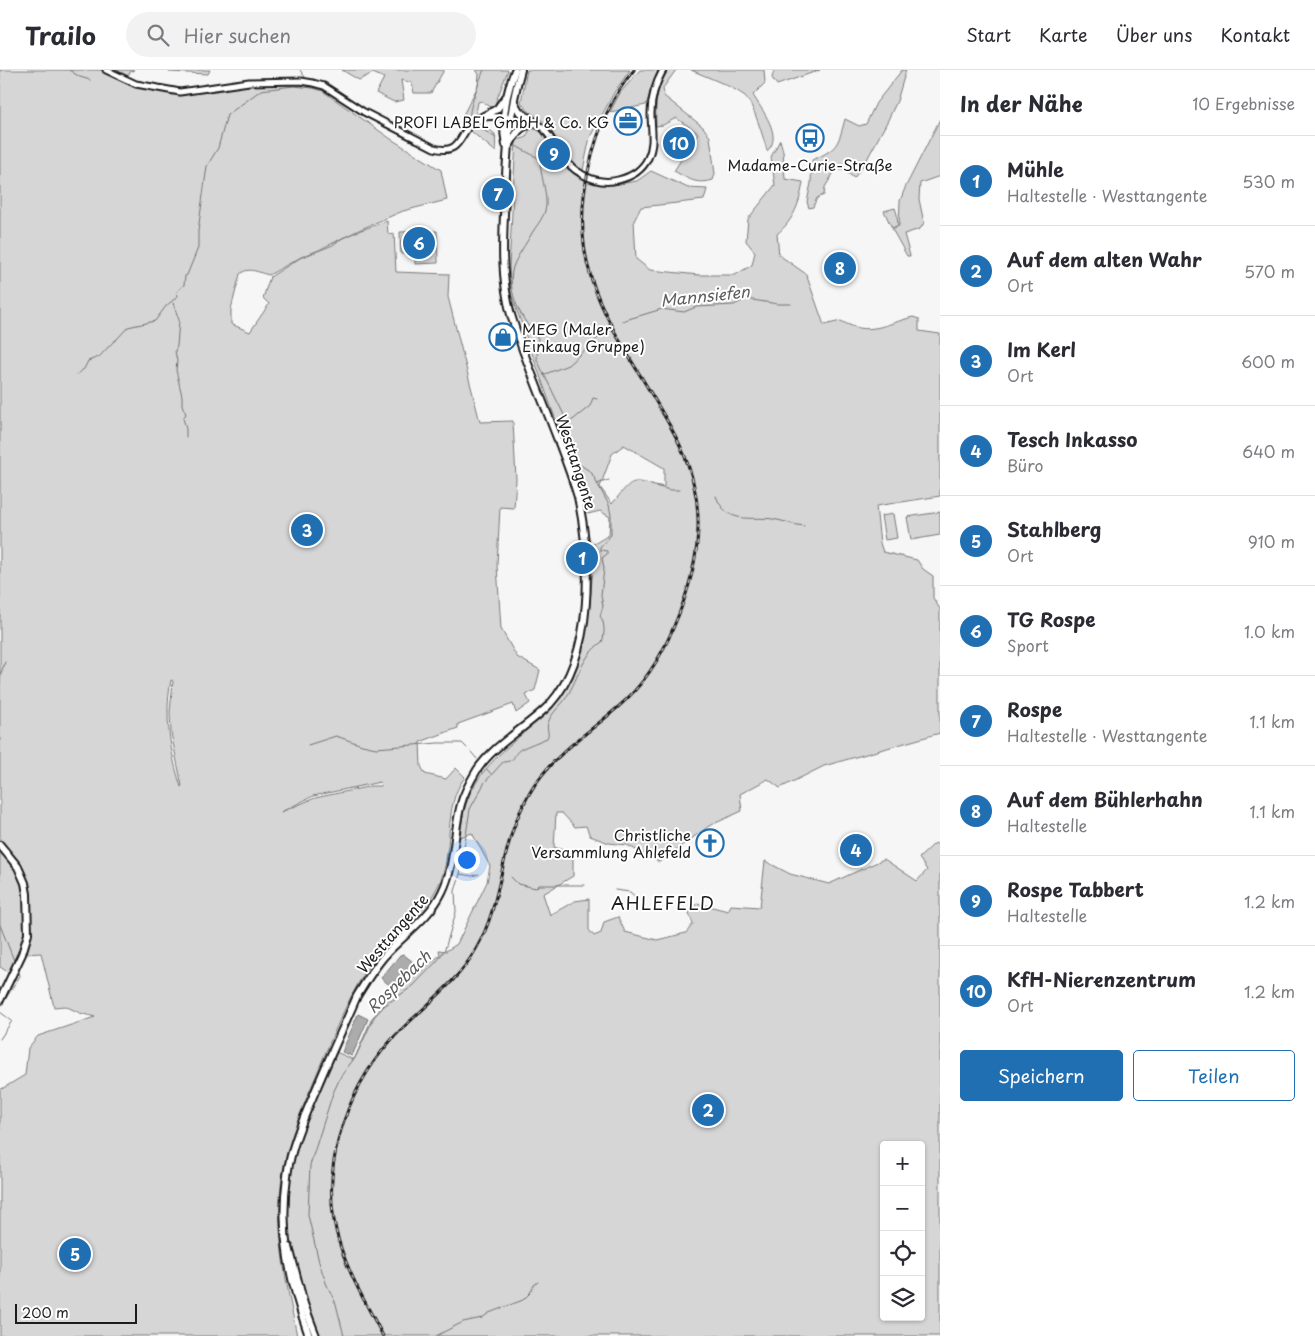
<!DOCTYPE html>
<html lang="de">
<meta charset="utf-8">
<style>
:root{--surface:#fff;--page:#f2f2f3;--text:#2b2b33;--muted:#7c7c81;--line:#e1e1e2;--accent:#1f6fb2}
body{margin:0;font-family:"Playpen Sans",sans-serif;background:var(--page);color:var(--text)}
.controls{position:absolute;right:15px;bottom:15px;display:grid;overflow:hidden;border-radius:5px;box-shadow:0 1px 4px #0004}
.controls button{width:45px;height:45px;display:grid;place-items:center;padding:0;border:0;border-bottom:1px solid var(--line);background:var(--surface);color:var(--text);font:25px sans-serif}
.scale{position:absolute;left:15px;bottom:12px;width:122px;box-sizing:border-box;padding-left:5px;border:2px solid #1c1c1c;border-top:0;font-size:14px;line-height:18px;white-space:nowrap;color:#1c1c1c;-webkit-text-stroke:4px #fff;paint-order:stroke}
.you{position:absolute;left:466px;top:789px;width:18px;height:18px;margin:-12px;border:4px solid #fff;border-radius:50%;background:#1a73e8;box-shadow:0 0 0 8px #1a73e833}
.badge{display:grid;place-items:center;width:32px;height:32px;border-radius:50%;background:var(--accent);color:#fff;font-size:16px;font-weight:700}
.pin{position:absolute;translate:-50% -50%;border:2px solid #fff;box-shadow:0 1px 5px #0006}
.list{margin:0;padding:0;list-style:none}
h2{display:flex;justify-content:space-between;align-items:center;height:65px;margin:0;padding:0 20px;font-size:21px}
h2 small{font-size:16px;font-weight:400;color:var(--muted)}
.list li{display:grid;grid-template-columns:32px 1fr auto;gap:15px;align-items:center;box-sizing:border-box;height:90px;padding:0 20px;border-top:1px solid var(--line)}
.list b{display:block;font-size:19px;white-space:nowrap}
.list p{margin:0;font-size:16px;white-space:nowrap;color:var(--muted)}
.list em{font-size:16px;font-style:normal;color:var(--muted)}
.actions{display:flex;gap:10px;padding:15px 20px}
.actions a{flex:1;padding:11px 0;border:1px solid var(--accent);border-radius:5px;text-align:center;font-size:18px;color:var(--accent)}
.actions .main{background:var(--accent);color:#fff}
.icon{flex:none;width:28px;height:28px;fill:none;stroke:currentColor;stroke-width:2;stroke-linecap:round;stroke-linejoin:round}
.map{position:relative;flex:none;width:940px;height:1266px;overflow:hidden}
header{display:flex;align-items:center;gap:30px;box-sizing:border-box;height:70px;padding:0 25px;background:var(--surface);border-bottom:1px solid var(--line)}
header strong{font-size:24px}
nav{display:flex;gap:28px;margin-inline-start:auto;font-size:18px}
.search{width:350px;height:45px;background:var(--page);display:flex;align-items:center;gap:12px;box-sizing:border-box;padding:0 18px;border-radius:28px;color:var(--muted);font-size:19px}
main{display:flex}
aside{flex:1;background:var(--surface)}
.map>svg:first-child{display:block}
</style>
<header>
<strong>Trailo</strong>
<div class="search"><svg class="icon" aria-label="search" viewBox="0 0 24 24"><circle cx="10" cy="10" r="6"/><path d="M15 15l6 6"/></svg>Hier suchen</div>
<nav><a>Start</a><a>Karte</a><a>Über uns</a><a>Kontakt</a></nav>
</header>
<main>
<div class="map">
<svg width="940" height="1266" viewBox="0 0 940 1266">
<rect width="100%" height="100%" fill="#f6f6f6"/>
<filter id="ink" filterUnits="userSpaceOnUse"><feTurbulence type="fractalNoise" baseFrequency=".02" numOctaves="2"/><feDisplacementMap in="SourceGraphic" scale="10" xChannelSelector="R" yChannelSelector="G"/><feConvolveMatrix kernelMatrix="1 2 1 2 8 2 1 2 1" color-interpolation-filters="sRGB"/></filter>
<g filter="url(#ink)">
<!-- green -->
<g fill="#d6d6d6" stroke="#797979" fill-rule="evenodd">
<path d="M 0,0 L 134,0 L 130,2 L 124,12 L 136,16 L 177,24 L 254,15 L 295,14 L 317,17 L 391,69 L 441,100 L 447,130 L 403,141 L 361,159 L 319,180 L 301,187 L 269,205 C 259,203 249,196 240,204 L 231,239 L 231,254 L 250,262 L 269,234 L 263,228 L 270,207 L 300,188 L 333,175 L 342,168 L 361,160 L 387,151 L 388,164 L 394,163 L 396,202 L 449,204 L 448,227 L 480,352 L 513,351 L 516,409 L 514,438 L 500,437 L 497,495 L 501,559 L 517,587 L 540,600 L 535,620 L 526,625 L 530,633 L 516,643 L 513,634 L 458,654 L 458,658 L 420,672 L 421,696 L 425,704 L 446,709 L 456,698 L 465,707 C 441,738 456,782 438,816 C 427,838 410,853 392,870 C 387,875 380,880 376,886 C 351,920 334,962 318,1001 C 301,1042 282,1082 280,1127 C 277,1174 288,1220 297,1266 L 0,1266 L 0,1020 L 25,1005 L 28,978 L 38,966 L 95,947 L 80,943 L 65,936 L 54,937 L 41,883 L 25,884 L 30,866 L 27,812 L 0,773 ZM 171,610 L 173,611 L 170,642 L 171,663 L 182,716 L 181,717 C 170,683 164,645 171,610 ZM 380,712 L 381,716 L 372,716 L 315,728 L 281,742 L 313,726 Z"/>
<path d="M 169,0 L 210,0 L 208,4 L 169,2 Z"/>
<path d="M 342,0 L 444,0 L 431,23 L 414,23 L 412,13 L 401,10 L 404,30 L 394,32 L 376,23 L 384,8 L 373,3 L 359,10 Z"/>
<path d="M 476,0 L 508,0 L 495,34 L 492,38 L 482,31 L 478,32 L 475,49 L 495,64 L 496,82 L 466,57 L 463,45 L 478,16 L 479,4 Z"/>
<path d="M 527,0 L 630,0 L 615,21 L 590,67 L 583,100 C 563,93 560,70 547,55 C 538,46 527,43 521,32 Z"/>
<path d="M 640,0 L 658,0 L 646,35 L 610,42 L 620,23 Z"/>
<path d="M 669,0 L 676,0 L 663,18 L 664,26 L 703,57 L 710,67 L 715,104 L 713,110 C 696,115 689,109 674,101 L 698,63 L 676,48 L 663,55 L 656,56 C 655,35 656,16 669,0 Z"/>
<path d="M 691,0 L 764,0 L 765,13 L 753,25 C 761,39 784,66 767,81 C 764,69 753,33 745,26 C 732,16 707,7 691,0 Z"/>
<path d="M 774,0 L 820,0 L 777,15 L 772,8 Z"/>
<path d="M 902,0 L 906,0 L 897,31 L 887,52 L 865,93 L 854,108 L 845,101 L 836,99 L 825,117 L 824,125 L 817,128 L 813,137 L 809,138 L 807,132 L 811,113 L 812,90 C 837,79 838,76 845,49 L 859,56 L 866,54 L 876,33 Z"/>
<path d="M 940,49 L 940,106 L 920,113 L 919,129 L 924,153 L 920,159 L 904,164 L 910,186 L 907,186 L 892,159 L 899,156 L 900,131 L 905,118 Z"/>
<path d="M 531,58 L 541,61 L 554,85 L 580,109 L 613,115 L 637,111 L 651,101 L 688,118 L 707,119 L 704,130 L 641,137 L 634,151 L 636,189 L 650,200 L 699,205 L 735,205 L 752,195 L 755,182 L 746,171 L 748,149 L 775,115 L 771,87 L 780,70 L 783,81 L 785,109 L 803,112 C 800,132 794,150 777,164 L 779,185 L 806,204 L 824,255 L 841,251 C 869,267 885,254 913,247 L 919,249 L 919,261 L 940,264 L 940,426 L 876,436 L 880,473 L 883,482 L 917,490 L 923,499 L 933,506 L 933,528 L 940,539 L 940,663 L 824,696 L 780,718 L 768,709 L 740,724 L 742,741 L 709,756 L 659,792 L 627,775 L 609,773 L 590,766 L 586,756 L 575,757 L 562,743 L 556,743 L 554,777 L 573,783 L 573,806 L 543,824 L 550,845 L 575,831 L 589,829 L 589,860 L 594,866 L 601,863 L 604,852 L 618,847 L 625,862 L 657,870 L 686,863 L 693,854 L 689,843 L 697,833 L 728,841 L 731,835 L 760,837 L 765,791 L 790,804 L 829,814 L 884,789 L 917,811 L 927,800 L 919,788 L 935,773 L 940,776 L 940,1266 L 319,1266 L 316,1260 C 305,1228 293,1194 289,1161 C 280,1097 311,1039 336,982 L 354,990 L 372,948 L 394,924 L 440,885 L 439,880 L 446,881 L 457,874 L 487,812 L 490,796 L 472,763 L 460,767 C 461,759 462,749 464,741 C 474,703 501,683 529,658 C 537,651 547,644 554,635 C 582,600 589,552 592,509 C 593,498 595,485 592,475 L 609,465 L 610,447 L 600,441 L 588,444 L 581,414 L 575,404 L 511,224 L 509,197 L 516,70 L 525,68 ZM 624,375 L 664,398 L 664,417 C 629,410 635,406 612,434 L 600,417 L 612,384 ZM 884,1075 L 921,1075 L 921,1247 L 884,1247 Z"/>
<path d="M 895,138 L 897,144 L 898,155 L 892,158 L 884,141 Z"/>
<path d="M 437,161 L 438,193 L 415,194 L 415,183 L 401,184 L 400,162 Z"/>
<path d="M 940,442 L 940,465 L 911,470 L 907,447 Z"/>
<path d="M 893,444 L 897,468 L 885,470 L 881,446 Z"/>
<path d="M 0,780 L 17,799 L 23,812 L 26,863 L 19,886 L 11,904 L 0,897 Z"/>
</g>
<!-- water -->
<g fill="#acacac" stroke="#727272">
<path d="M 403,884 L 413,892 L 413,895 L 393,918 L 381,908 L 400,885 Z"/>
<path d="M 358,944 L 368,949 L 352,986 L 342,982 Z"/>
</g>
<g fill="none" stroke-linecap="round" stroke-linejoin="round">
<!-- stream -->
<g stroke="#727272" stroke-width="1">
<path d="M 69,0 L 80,7 L 90,10"/>
<path d="M 300,0 L 305,7"/>
<path d="M 472,51 C 471,49 469,45 470,43 C 470,36 481,6 484,0"/>
<path d="M 474,54 L 496,68"/>
<path d="M 173,233 L 179,250 L 177,276 L 175,281 L 177,291 L 176,300 L 182,326 L 182,335 L 186,344 L 183,348 L 186,359 L 186,367"/>
<path d="M 622,251 L 662,239 L 684,242 L 696,237 L 734,235 L 746,229 L 778,234 L 791,234"/>
<path d="M 77,304 L 84,299 L 88,291 L 99,287 L 113,272 L 117,269 L 128,257 L 155,251 L 166,236 L 178,226 L 177,221 L 184,215 L 185,206 L 187,205 L 198,178 L 198,161 L 207,96 L 218,78 L 227,45 L 261,20 L 294,16 L 313,18 L 327,22 L 363,46 L 415,73"/>
<path d="M 543,305 L 568,295 L 599,267"/>
<path d="M 569,353 L 590,336 L 593,328 L 597,329"/>
<path d="M 597,414 L 609,410"/>
<path d="M 651,415 L 670,420 L 679,420"/>
<path d="M 716,426 C 727,456 752,446 773,449 C 784,451 793,455 804,456"/>
<path d="M 0,614 L 1,603 L 5,592"/>
<path d="M 308,675 L 336,666 L 362,675 L 376,678 L 438,673 L 462,673 L 467,678"/>
<path d="M 471,682 L 477,689"/>
<path d="M 485,697 L 491,704"/>
<path d="M 460,804 L 472,806 L 479,804"/>
<path d="M 511,807 L 518,814 L 536,818 L 539,815 L 585,815"/>
<path d="M 615,820 L 630,822 L 638,829"/>
<path d="M 0,855 L 15,893"/>
<path d="M 1,936 L 20,906 L 19,901"/>
<path d="M 0,942 L 12,951 L 0,969"/>
<path d="M 344,1266 L 336,1234 L 326,1213 L 319,1192 L 308,1145 L 310,1095 L 333,1023 L 341,1006 L 356,986 L 374,947 L 384,936 L 413,916 L 438,890 L 445,879 L 456,842 L 455,821 L 460,804 L 470,739 L 485,712 L 503,692 C 518,691 511,685 521,679 C 529,675 538,672 547,668 C 550,663 546,659 548,653 C 551,644 558,638 564,631 C 578,611 581,586 602,572 C 605,565 605,552 600,546 L 603,536 L 601,525 L 604,498 L 602,488 L 607,484 L 607,481 L 600,480 L 600,477 L 611,465 L 611,445 L 609,435 L 591,402 L 576,392 L 571,381 L 568,353 L 537,290 L 538,268 C 522,250 506,223 513,197 C 517,186 526,174 532,163 C 537,155 545,146 546,136 C 547,120 540,105 540,89 L 516,76"/>
<path d="M 436,1266 L 463,1252 L 482,1248 L 489,1243 L 523,1230 L 530,1223 L 534,1215 L 538,1212"/>
</g>
<!-- minor casing -->
<g stroke="#1c1c1c" stroke-width="9">
<path id="minor" d="M 106,0 L 136,14 L 180,22 L 249,12 L 301,11 L 313,13 L 324,16 L 364,42 L 434,78 C 464,86 458,60 477,49 C 484,44 513,48 522,50 C 528,51 535,52 540,56 C 548,61 552,72 558,80 C 570,101 594,116 618,110 C 631,107 642,101 648,88 C 655,73 651,59 651,43 C 651,28 656,13 663,0"/>
</g>
<!-- major casing -->
<g stroke="#1c1c1c" stroke-width="10">
<g id="major">
<path d="M 514,32 L 519,41 L 536,53"/>
<path d="M 482,47 L 497,39 L 505,28"/>
<path d="M 506,75 C 501,50 506,23 515,0"/>
<path d="M 509,76 C 517,62 519,56 536,53"/>
<path d="M 0,775 L 18,797 L 25,813 L 27,824 L 28,864 L 22,884 L 0,930"/>
<path d="M 289,1177 L 304,1234 L 316,1266"/>
<path d="M 309,1266 C 290,1212 279,1164 287,1106 C 291,1075 305,1045 317,1017 C 330,986 344,956 357,926 C 366,911 375,896 387,883 C 406,863 430,847 442,822 C 456,794 453,763 461,734 C 464,722 471,710 477,700 C 495,673 528,657 550,634 C 595,584 591,489 578,427 C 559,365 530,307 511,245 C 500,206 503,164 505,124 C 507,83 509,40 521,0"/>
</g>
</g>
<!-- minor -->
<use href="#minor" stroke="#fff" stroke-width="5"/>
<!-- major -->
<use href="#major" stroke="#fff" stroke-width="6"/>
<!-- rail casing -->
<g stroke="#1c1c1c" stroke-width="3">
<path id="rail" d="M 383,1266 C 368,1237 350,1207 340,1175 C 317,1104 344,1022 393,968 C 421,938 456,915 476,879 C 496,845 499,806 510,769 C 517,746 527,724 542,705 C 563,678 592,660 617,638 C 643,616 661,588 674,556 C 693,512 705,464 694,416 C 688,387 674,362 659,337 C 611,254 565,200 589,97 C 597,62 610,28 634,0"/>
</g>
<!-- rail -->
<use href="#rail" stroke="#fff" stroke-width="1" stroke-dasharray="4" stroke-linecap="butt"/>
</g>
</g>
<!-- icons -->
<defs>
<g id="office-ring" transform="scale(1.4375)"><circle r="9.5" fill="#fff" stroke="#1f6fb2" stroke-width="1.5"/><path d="M-6-3h4V-5.5h4V-3h4V5H-6ZM-1-4.5V-3h2v-1.5ZM-6 0V1H6V0Z" fill="#1f6fb2"/></g>
<g id="bus-ring" transform="scale(1.4375)"><circle r="9.5" fill="#fff" stroke="#1f6fb2" stroke-width="1.5"/><path d="M-5-6H5V4H4V6H2V4H-2V6H-4V4H-5ZM-3.5-4V0h7V-4ZM-3.5 1.2v1.5H-2V1.2ZM2 1.2v1.5H3.5V1.2Z" fill="#1f6fb2"/></g>
<g id="shop-ring" transform="scale(1.4375)"><circle r="9.5" fill="#fff" stroke="#1f6fb2" stroke-width="1.5"/><path d="M-5-2.5h2.3a2.7 3.5 0 0 1 5.4 0H5L5.5 6h-11ZM-1.5-2.5h3a1.5 2.3 0 0 0-3 0Z" fill="#1f6fb2"/></g>
<g id="church-ring" transform="scale(1.4375)"><circle r="9.5" fill="#fff" stroke="#1f6fb2" stroke-width="1.5"/><path d="M-1.2-6h2.4v3.5h3.3v2.4h-3.3V6h-2.4V-.1h-3.3v-2.4h3.3Z" fill="#1f6fb2"/></g>
</defs>
<g fill-rule="evenodd">
<use href="#office-ring" x="628" y="51"/>
<use href="#bus-ring" x="810" y="68"/>
<use href="#shop-ring" x="503" y="267"/>
<use href="#church-ring" x="710" y="773"/>
</g>
<g text-anchor="middle" dominant-baseline="central" stroke-width="4" stroke-linejoin="round" paint-order="stroke">
<!-- poi labels -->
<g font-size="15" fill="#1c1c1c" stroke="#fff" text-anchor="end">
<text x="609" y="51">PROFI LABEL GmbH &amp; Co. KG</text>
<text x="810" y="94" text-anchor="middle">Madame-Curie-Straße</text>
<text x="522" y="258" text-anchor="start">MEG (Maler<tspan x="522" dy="17">Einkaug Gruppe)</tspan></text>
<text x="691" y="764">Christliche<tspan x="691" dy="17">Versammlung Ahlefeld</tspan></text>
</g>
<!-- street labels -->
<g font-size="15" fill="#1c1c1c" stroke="#fff">
<text transform="translate(577 392) rotate(72)">Westtangente</text>
<text transform="translate(392 863) rotate(-49)">Westtangente</text>
</g>
<!-- water labels -->
<g font-size="16" font-style="italic" fill="#5d5d5d" stroke="#fff">
<text transform="translate(705 225) rotate(-6)">Mannsiefen</text>
<text transform="translate(398 911) rotate(-44)">Rospebach</text>
</g>
<!-- quarter labels -->
<g font-size="18" letter-spacing="1" fill="#1c1c1c" stroke="#fff">
<text x="663" y="832">AHLEFELD</text>
</g>
</g>
</svg>
<div class="controls">
<button>+</button>
<button>−</button>
<button><svg class="icon" aria-label="locate" viewBox="0 0 24 24"><circle cx="12" cy="12" r="6"/><path d="M12 2v4M12 18v4M2 12h4M18 12h4"/></svg></button>
<button><svg class="icon" aria-label="layers" viewBox="0 0 24 24"><path d="M12 4l9 5-9 5-9-5zM3 14l9 5 9-5"/></svg></button>
</div>
<div class="scale">200 m</div>
<div class="you"></div>
<div class="pin badge" style="left:582px;top:488px">1</div>
<div class="pin badge" style="left:708px;top:1040px">2</div>
<div class="pin badge" style="left:307px;top:460px">3</div>
<div class="pin badge" style="left:856px;top:780px">4</div>
<div class="pin badge" style="left:75px;top:1184px">5</div>
<div class="pin badge" style="left:419px;top:173px">6</div>
<div class="pin badge" style="left:498px;top:124px">7</div>
<div class="pin badge" style="left:840px;top:198px">8</div>
<div class="pin badge" style="left:554px;top:84px">9</div>
<div class="pin badge" style="left:679px;top:73px">10</div>
</div>
<aside>
<h2>In der Nähe<small>10 Ergebnisse</small></h2>
<ul class="list">
<li><span class="badge">1</span><div><b>Mühle</b><p>Haltestelle · Westtangente</p></div><em>530 m</em></li>
<li><span class="badge">2</span><div><b>Auf dem alten Wahr</b><p>Ort</p></div><em>570 m</em></li>
<li><span class="badge">3</span><div><b>Im Kerl</b><p>Ort</p></div><em>600 m</em></li>
<li><span class="badge">4</span><div><b>Tesch Inkasso</b><p>Büro</p></div><em>640 m</em></li>
<li><span class="badge">5</span><div><b>Stahlberg</b><p>Ort</p></div><em>910 m</em></li>
<li><span class="badge">6</span><div><b>TG Rospe</b><p>Sport</p></div><em>1.0 km</em></li>
<li><span class="badge">7</span><div><b>Rospe</b><p>Haltestelle · Westtangente</p></div><em>1.1 km</em></li>
<li><span class="badge">8</span><div><b>Auf dem Bühlerhahn</b><p>Haltestelle</p></div><em>1.1 km</em></li>
<li><span class="badge">9</span><div><b>Rospe Tabbert</b><p>Haltestelle</p></div><em>1.2 km</em></li>
<li><span class="badge">10</span><div><b>KfH-Nierenzentrum</b><p>Ort</p></div><em>1.2 km</em></li>
</ul>
<div class="actions"><a class="main">Speichern</a><a>Teilen</a></div>
</aside>
</main>
